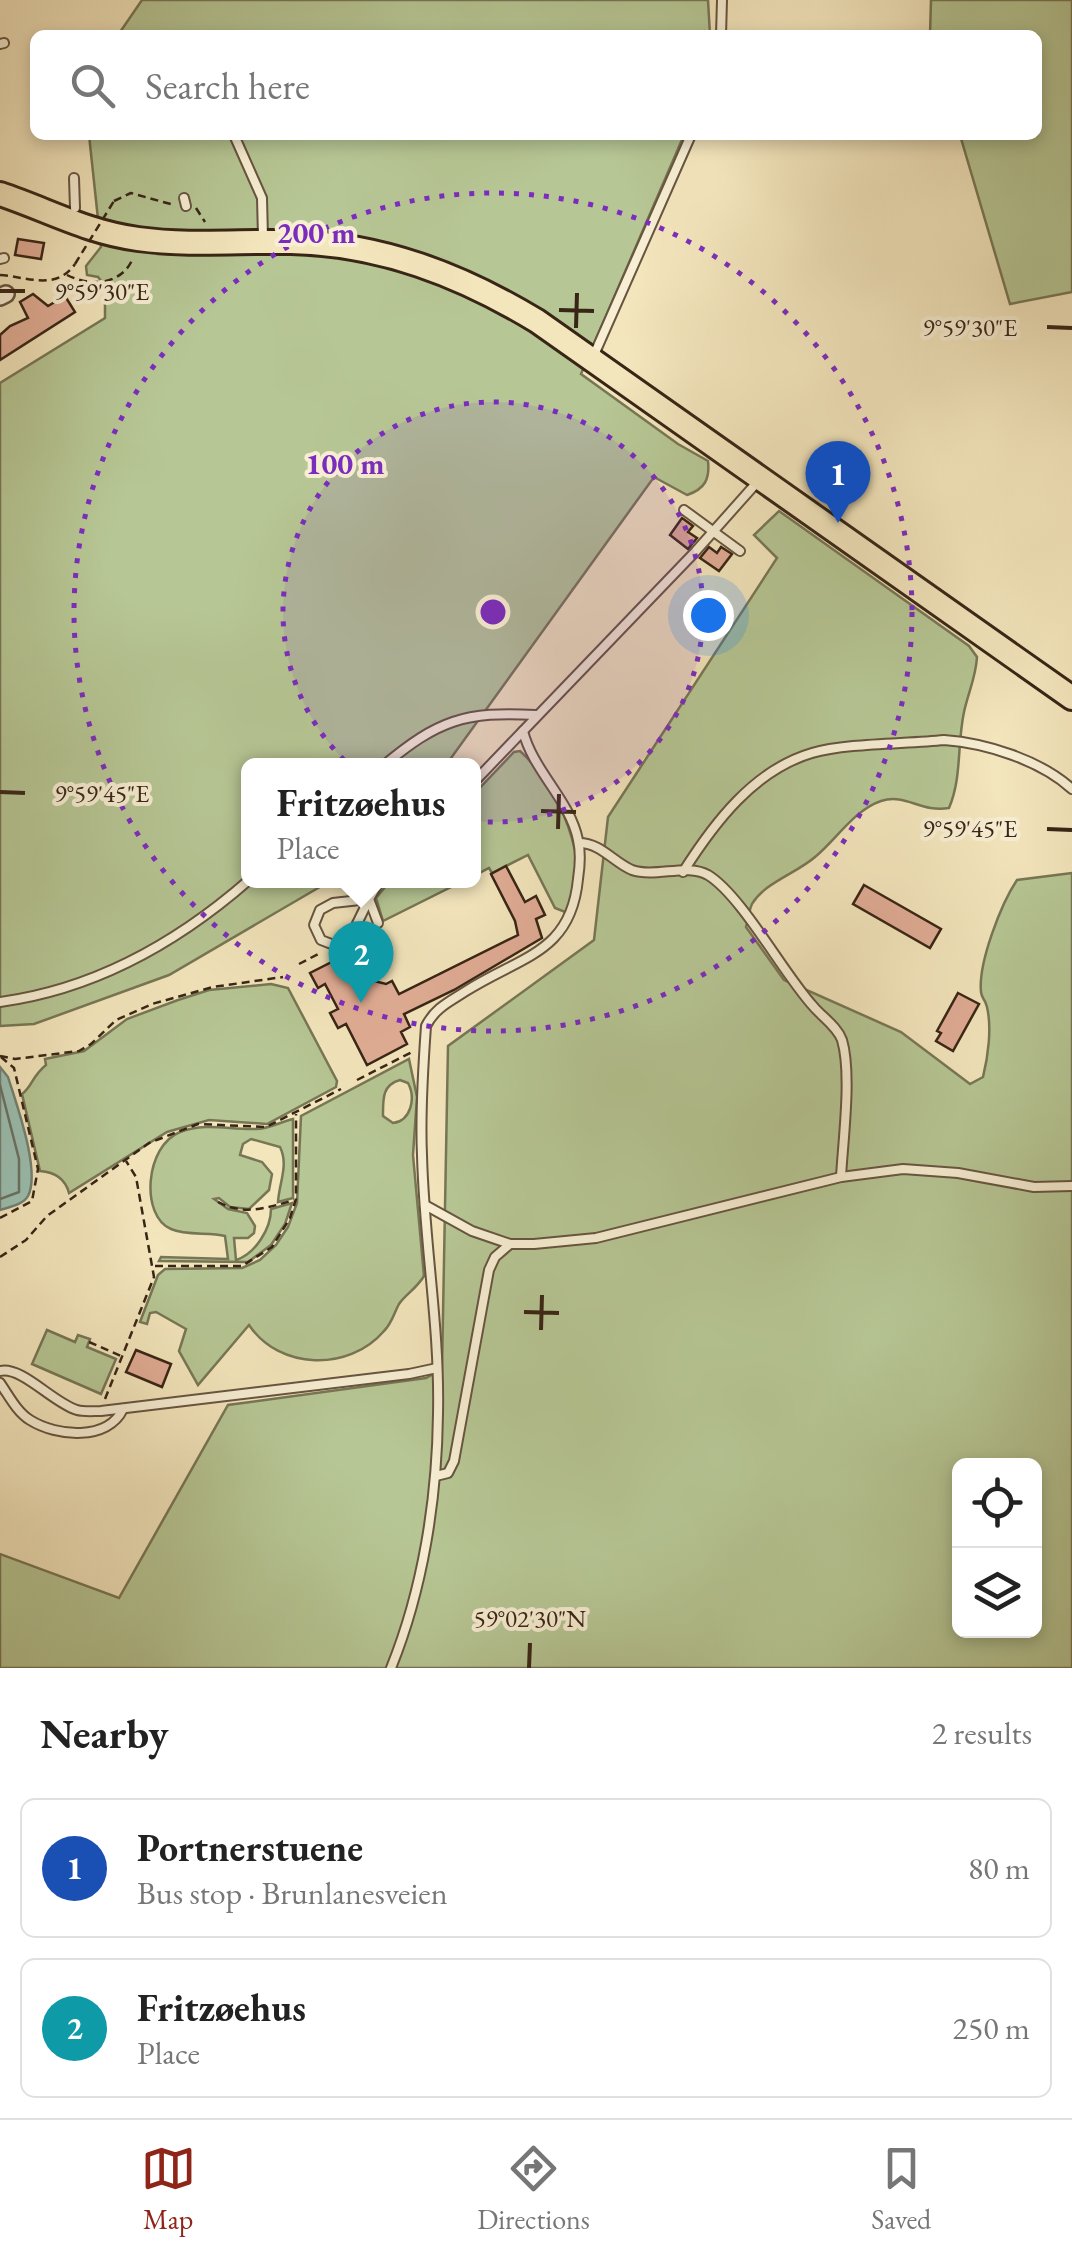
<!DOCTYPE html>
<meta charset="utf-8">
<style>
:root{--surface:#fff;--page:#f2f2f2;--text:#222;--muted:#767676;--line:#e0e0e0;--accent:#8f2418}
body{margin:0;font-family:"EB Garamond",serif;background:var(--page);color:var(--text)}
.controls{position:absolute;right:30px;bottom:30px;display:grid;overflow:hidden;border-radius:15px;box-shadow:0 5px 15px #0003}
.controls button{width:90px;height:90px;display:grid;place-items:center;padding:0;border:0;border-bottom:2px solid var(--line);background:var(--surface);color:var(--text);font:50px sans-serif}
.you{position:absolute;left:708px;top:615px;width:35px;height:35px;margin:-25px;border:8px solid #fff;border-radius:50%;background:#1a73e8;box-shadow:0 0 0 15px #1a73e833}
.badge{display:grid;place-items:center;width:65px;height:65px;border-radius:50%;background:var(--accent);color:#fff;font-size:32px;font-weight:700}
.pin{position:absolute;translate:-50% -82px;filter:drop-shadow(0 2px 5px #0008)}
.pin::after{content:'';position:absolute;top:52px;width:35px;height:30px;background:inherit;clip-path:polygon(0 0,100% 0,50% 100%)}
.popup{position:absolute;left:241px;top:758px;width:240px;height:130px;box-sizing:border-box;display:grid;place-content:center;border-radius:15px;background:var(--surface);filter:drop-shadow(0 2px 8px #0005);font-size:32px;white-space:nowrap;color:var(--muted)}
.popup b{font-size:38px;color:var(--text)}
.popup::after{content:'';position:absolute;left:50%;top:100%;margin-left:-20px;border:20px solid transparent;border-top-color:var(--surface)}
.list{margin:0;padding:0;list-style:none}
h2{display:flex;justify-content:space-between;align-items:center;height:130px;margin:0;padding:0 40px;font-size:42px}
h2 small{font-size:32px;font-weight:400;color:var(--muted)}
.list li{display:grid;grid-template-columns:65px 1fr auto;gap:30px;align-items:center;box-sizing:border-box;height:140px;margin:0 20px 20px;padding:0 20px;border:2px solid var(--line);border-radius:15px}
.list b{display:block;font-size:38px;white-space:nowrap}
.list p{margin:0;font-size:32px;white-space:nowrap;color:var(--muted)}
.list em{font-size:32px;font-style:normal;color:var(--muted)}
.icon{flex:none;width:55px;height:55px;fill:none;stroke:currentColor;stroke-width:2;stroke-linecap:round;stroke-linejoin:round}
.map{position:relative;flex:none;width:1072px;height:1668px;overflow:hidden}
.search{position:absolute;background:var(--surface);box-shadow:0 5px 15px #0003;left:30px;right:30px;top:30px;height:110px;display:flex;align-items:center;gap:25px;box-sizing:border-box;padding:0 35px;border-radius:15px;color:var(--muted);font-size:38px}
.sheet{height:450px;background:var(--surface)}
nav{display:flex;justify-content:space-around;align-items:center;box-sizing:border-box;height:140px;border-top:2px solid var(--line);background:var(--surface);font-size:28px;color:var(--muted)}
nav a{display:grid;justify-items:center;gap:5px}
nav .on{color:var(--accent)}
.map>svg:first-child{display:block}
</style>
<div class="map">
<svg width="1072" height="1668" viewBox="0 0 1072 1668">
<rect width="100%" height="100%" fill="#f3e5bc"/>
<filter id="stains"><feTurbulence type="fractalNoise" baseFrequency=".002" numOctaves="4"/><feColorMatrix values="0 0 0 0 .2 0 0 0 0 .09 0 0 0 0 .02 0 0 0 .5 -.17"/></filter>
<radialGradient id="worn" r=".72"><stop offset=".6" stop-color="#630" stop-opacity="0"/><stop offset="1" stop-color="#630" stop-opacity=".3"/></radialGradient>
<!-- green -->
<g fill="#b6c694" stroke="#777655" stroke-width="2.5" fill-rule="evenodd">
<path d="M 142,0 L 708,0 L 710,35 L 118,35 Z"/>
<path d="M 931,0 L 1072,0 L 1072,292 L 1010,304 L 960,135 L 1037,135 L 1037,35 L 930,35 Z"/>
<path d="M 89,135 L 684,135 L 581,374 L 678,444 L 708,461 C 710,479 705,489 687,495 L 654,477 L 446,765 L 248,766 L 248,880 L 330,881 L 169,975 L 34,1024 L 0,1026 L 0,383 L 105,318 L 105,286 L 98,277 L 87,275 L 86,266 L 101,247 Z"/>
<path d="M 779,511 L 969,646 L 977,657 C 976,677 968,693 964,712 C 957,744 962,778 949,808 C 921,813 906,793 881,801 C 854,810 836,840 815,857 C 797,873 764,883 752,904 C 749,910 748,921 746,927 L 784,980 L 901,1032 L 970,1084 L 983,1077 C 988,1057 992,1028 987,1007 C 985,998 982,1000 981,992 C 978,963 1001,904 1017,880 L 1072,873 L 1072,1668 L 0,1668 L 0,1554 L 119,1598 L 228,1405 L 426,1378 L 442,1369 L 448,1046 L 594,940 L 608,817 L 777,558 L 754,535 ZM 960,1466 L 1034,1466 L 1034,1630 L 960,1630 Z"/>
<path d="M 520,751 C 555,782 599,869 565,912 L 555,908 L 528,855 L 492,873 L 489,868 L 474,876 L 474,794 L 514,752 Z"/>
<path d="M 390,881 L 450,881 L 453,886 L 383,921 L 376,898 Z"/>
<path d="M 271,984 L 288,988 L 337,1081 L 336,1087 L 267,1124 L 209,1120 L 167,1132 L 69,1193 C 65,1178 55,1172 40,1171 L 22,1094 C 32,1087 32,1076 46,1065 L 45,1059 L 84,1051 L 127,1019 L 178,1000 L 209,990 Z"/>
<path d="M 409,1059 L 417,1097 L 413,1155 L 424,1276 C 417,1288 405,1295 399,1304 C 394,1313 392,1323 384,1331 C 349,1372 279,1370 249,1325 L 198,1385 L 179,1351 L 186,1329 L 156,1312 L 150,1313 L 147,1324 L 140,1322 L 158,1275 L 165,1269 L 242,1268 L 260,1260 L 276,1245 L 288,1227 L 297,1203 L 301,1116 ZM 400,1080 L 408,1083 C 416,1098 411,1121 393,1123 L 383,1116 C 383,1099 382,1085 400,1080 Z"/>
<path d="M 293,1119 L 293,1198 L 278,1202 C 279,1183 289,1165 280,1147 L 251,1139 L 243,1144 L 240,1155 L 262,1162 L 272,1174 L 269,1190 L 249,1209 L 230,1207 L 219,1198 L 214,1199 L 228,1209 L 247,1213 L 255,1226 L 254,1233 L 248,1238 L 234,1238 L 236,1260 C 255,1254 271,1229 271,1209 L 292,1203 L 285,1224 L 271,1245 L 248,1262 L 159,1261 L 161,1257 L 228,1259 L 225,1236 C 209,1232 186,1236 171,1229 C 140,1216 145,1146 180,1132 C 207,1122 229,1130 256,1129 C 269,1129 280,1122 293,1119 Z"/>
<path d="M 47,1330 L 75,1342 L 78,1335 L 90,1339 L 87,1347 L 116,1359 L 101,1394 L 32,1364 Z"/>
</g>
<!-- water -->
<path fill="#9bbfb1" stroke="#738173" stroke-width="2.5" d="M 0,1067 L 8,1077 C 16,1103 41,1171 28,1196 C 23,1205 9,1207 0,1210 Z"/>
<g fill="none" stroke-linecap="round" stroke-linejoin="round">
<!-- shore -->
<path stroke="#6a7264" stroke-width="2.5" d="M 0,1085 L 19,1159 L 19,1192 L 0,1199"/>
</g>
<!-- building -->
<g fill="#e0ac95" stroke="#382516" stroke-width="2.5">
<path d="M 18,239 L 44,243 L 41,259 L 15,255 Z"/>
<path d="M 33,294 L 48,306 L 65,296 L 75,312 L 0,360 L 0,335 L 10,326 L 28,318 L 20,302 Z"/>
<path d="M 682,518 L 693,526 L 688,532 L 697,538 L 688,549 L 670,535 Z"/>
<path d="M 709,547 L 717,553 L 721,547 L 732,554 L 719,571 L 700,558 Z"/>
<path d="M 506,866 L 525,902 L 536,896 L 545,915 L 536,919 L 542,938 L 454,990 L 404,1014 L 410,1027 L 401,1032 L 407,1044 L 367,1065 L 346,1024 L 338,1028 L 330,1013 L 338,1009 L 325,984 L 318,988 L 310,973 L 361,947 L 360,944 L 370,939 L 380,960 L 350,975 L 386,984 L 392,981 L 399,994 L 518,935 L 515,921 L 491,874 Z"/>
<path d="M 864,885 L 941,929 L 930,948 L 853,904 Z"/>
<path d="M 958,993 L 979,1004 L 953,1051 L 936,1041 L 941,1033 L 937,1031 Z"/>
<path d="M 136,1350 L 171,1364 L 162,1387 L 126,1372 Z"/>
</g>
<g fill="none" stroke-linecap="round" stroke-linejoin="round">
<!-- lane casing -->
<g stroke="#675540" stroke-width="12">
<g id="lane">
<path d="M 721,35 L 722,0"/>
<path d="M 0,44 L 4,43"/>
<path d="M 234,135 L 262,198 L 263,237"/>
<path d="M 74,178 L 75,208"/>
<path d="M 184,198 L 186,206"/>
<path d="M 0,259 L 4,258"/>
<path d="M 594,355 L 691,135"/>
<path d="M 684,510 L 740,551"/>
<path d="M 383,766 C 438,720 465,711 536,715"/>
<path d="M 474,782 L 523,731"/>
<path d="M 579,843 C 601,843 613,862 632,870 C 656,878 687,863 708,875 C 742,896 783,973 813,1006 C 822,1017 837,1026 842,1040 C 852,1074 843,1140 841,1177"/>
<path d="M 683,872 C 714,823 754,770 812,753 C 846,743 906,744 944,740 C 986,743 1040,760 1072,789"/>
<path d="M 369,899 L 350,938 L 334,945 L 321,940 L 314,925 L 320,910 L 333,903 Z"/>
<path d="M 378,923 L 369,899 L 380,880"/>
<path d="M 0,1002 C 96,989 177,943 249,880"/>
<path d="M 425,1205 L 472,1231 L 510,1244 L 534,1244 L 596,1238 L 841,1177 L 903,1169 L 958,1173 L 1034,1187 L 1072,1186"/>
<path d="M 0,1371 C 22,1366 53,1403 77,1410 C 84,1412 93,1411 101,1411 L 409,1374 L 437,1368"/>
<path d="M 0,1383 C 9,1396 17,1412 30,1420 C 57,1437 108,1441 123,1409"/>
<path d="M 436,1476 L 448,1473 L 454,1461 L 489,1270 L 495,1257 L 510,1244"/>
<path d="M 391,1668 C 423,1589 437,1499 438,1414 C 440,1327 424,1242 422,1155 C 420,1113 423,1068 426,1026 C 435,1008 449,1002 466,991 C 521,956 571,953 578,879 C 580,866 581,853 578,840 C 570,800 533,771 523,731 L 695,552 L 760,479"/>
</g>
</g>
<!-- street casing -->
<g stroke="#675540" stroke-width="20">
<path id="street" d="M 0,297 L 6,294"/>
</g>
<!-- primary casing -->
<g stroke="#382516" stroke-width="28">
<path id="primary" d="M 0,194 C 48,210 86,232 138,239 C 189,246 240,241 291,242 C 381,244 461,275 537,321 L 1072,698"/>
</g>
<!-- path -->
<g stroke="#382516" stroke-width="2.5" stroke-dasharray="8 5" stroke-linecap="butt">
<path d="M 114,201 L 131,193 L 174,205"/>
<path d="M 196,208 L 205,222"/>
<path d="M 0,275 C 28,277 56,291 75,264"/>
<path d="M 67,275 C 91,287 122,285 133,258"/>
<path d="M 454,880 L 456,884"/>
<path d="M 299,964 L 322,952"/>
<path d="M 0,1056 L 15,1059 L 79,1051 L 91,1044 L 116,1020 L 152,1004 L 213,987 L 283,977"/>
<path d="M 357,1080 L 414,1051"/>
<path d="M 218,1202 C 244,1216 267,1208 294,1200"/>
<path d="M 0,1218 L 32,1201 L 38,1169 L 14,1068 L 1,1057"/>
<path d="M 0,1257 L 26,1240 L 47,1216 L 149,1143 L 198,1124 L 266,1127 L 341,1089"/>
<path d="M 155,1266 L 242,1266 L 272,1247 L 290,1218 L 296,1199 L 296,1114"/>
<path d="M 89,1342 L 121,1356"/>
<path d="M 105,1399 L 154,1277 L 136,1177 L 126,1161"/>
</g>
<!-- lane -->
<use href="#lane" stroke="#f7eed3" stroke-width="8"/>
<!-- street -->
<use href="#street" stroke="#f7eed3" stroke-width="15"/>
<!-- primary -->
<use href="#primary" stroke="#f3e5bc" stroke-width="22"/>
<!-- path-bridge -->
<path stroke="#382516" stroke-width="2.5" stroke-dasharray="8 5" stroke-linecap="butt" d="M 75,264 L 114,201"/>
</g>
<!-- ticks -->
<path fill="none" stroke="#382516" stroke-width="4" d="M 0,291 L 25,291M 559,310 L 594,311M 1047,327 L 1072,328M 576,328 L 577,293M 0,792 L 25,793M 541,811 L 576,812M 558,829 L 559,794M 1047,829 L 1072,830M 524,1312 L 559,1313M 541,1330 L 542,1295M 529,1668 L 530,1643"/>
<!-- distance rings -->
<circle cx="493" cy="612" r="210" fill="#7b2cbf" fill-opacity=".12"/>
<g fill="none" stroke="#7b2cbf" stroke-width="5" stroke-dasharray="5 10">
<circle cx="493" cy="612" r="210"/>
<circle cx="493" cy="612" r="419"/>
</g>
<g font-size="25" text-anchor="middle" fill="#382516" stroke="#f7eed3" stroke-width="8" stroke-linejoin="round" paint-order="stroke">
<text x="102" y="300">9°59'30"E</text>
<text x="970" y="336">9°59'30"E</text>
<text x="102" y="802">9°59'45"E</text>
<text x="970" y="837">9°59'45"E</text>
<text x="530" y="1627">59°02'30"N</text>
</g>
<circle cx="493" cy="612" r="15" fill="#7b2cbf" stroke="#f7eed3" stroke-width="5"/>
<g font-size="30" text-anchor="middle" font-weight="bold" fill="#7b2cbf" stroke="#f7eed3" stroke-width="8" stroke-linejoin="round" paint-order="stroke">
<text x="316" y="243">200 m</text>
<text x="345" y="474">100 m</text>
</g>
<rect width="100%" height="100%" filter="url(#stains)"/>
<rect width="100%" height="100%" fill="url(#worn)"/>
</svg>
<div class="controls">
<button><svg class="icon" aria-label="locate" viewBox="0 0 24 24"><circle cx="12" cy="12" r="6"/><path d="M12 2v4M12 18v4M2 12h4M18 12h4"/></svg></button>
<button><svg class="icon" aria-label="layers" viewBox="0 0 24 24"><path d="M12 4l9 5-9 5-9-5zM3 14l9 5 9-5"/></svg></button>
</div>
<div class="you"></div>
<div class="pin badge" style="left:838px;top:523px;background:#1a4fb4">1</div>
<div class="pin badge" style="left:361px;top:1003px;background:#0f9aa8">2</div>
<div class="popup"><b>Fritzøehus</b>Place</div>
<div class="search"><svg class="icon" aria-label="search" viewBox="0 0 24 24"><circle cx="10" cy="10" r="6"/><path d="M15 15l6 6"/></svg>Search here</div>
</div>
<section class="sheet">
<h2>Nearby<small>2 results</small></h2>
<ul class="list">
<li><span class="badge" style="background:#1a4fb4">1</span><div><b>Portnerstuene</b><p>Bus stop · Brunlanesveien</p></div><em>80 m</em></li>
<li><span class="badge" style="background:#0f9aa8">2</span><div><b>Fritzøehus</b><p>Place</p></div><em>250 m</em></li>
</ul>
</section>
<nav>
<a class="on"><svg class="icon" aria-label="map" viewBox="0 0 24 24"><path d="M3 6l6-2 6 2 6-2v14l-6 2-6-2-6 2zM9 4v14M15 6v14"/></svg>Map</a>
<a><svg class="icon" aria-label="directions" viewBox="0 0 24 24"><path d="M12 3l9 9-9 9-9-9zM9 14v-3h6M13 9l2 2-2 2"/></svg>Directions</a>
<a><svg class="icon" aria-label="saved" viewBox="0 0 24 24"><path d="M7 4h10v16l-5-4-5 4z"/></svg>Saved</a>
</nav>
